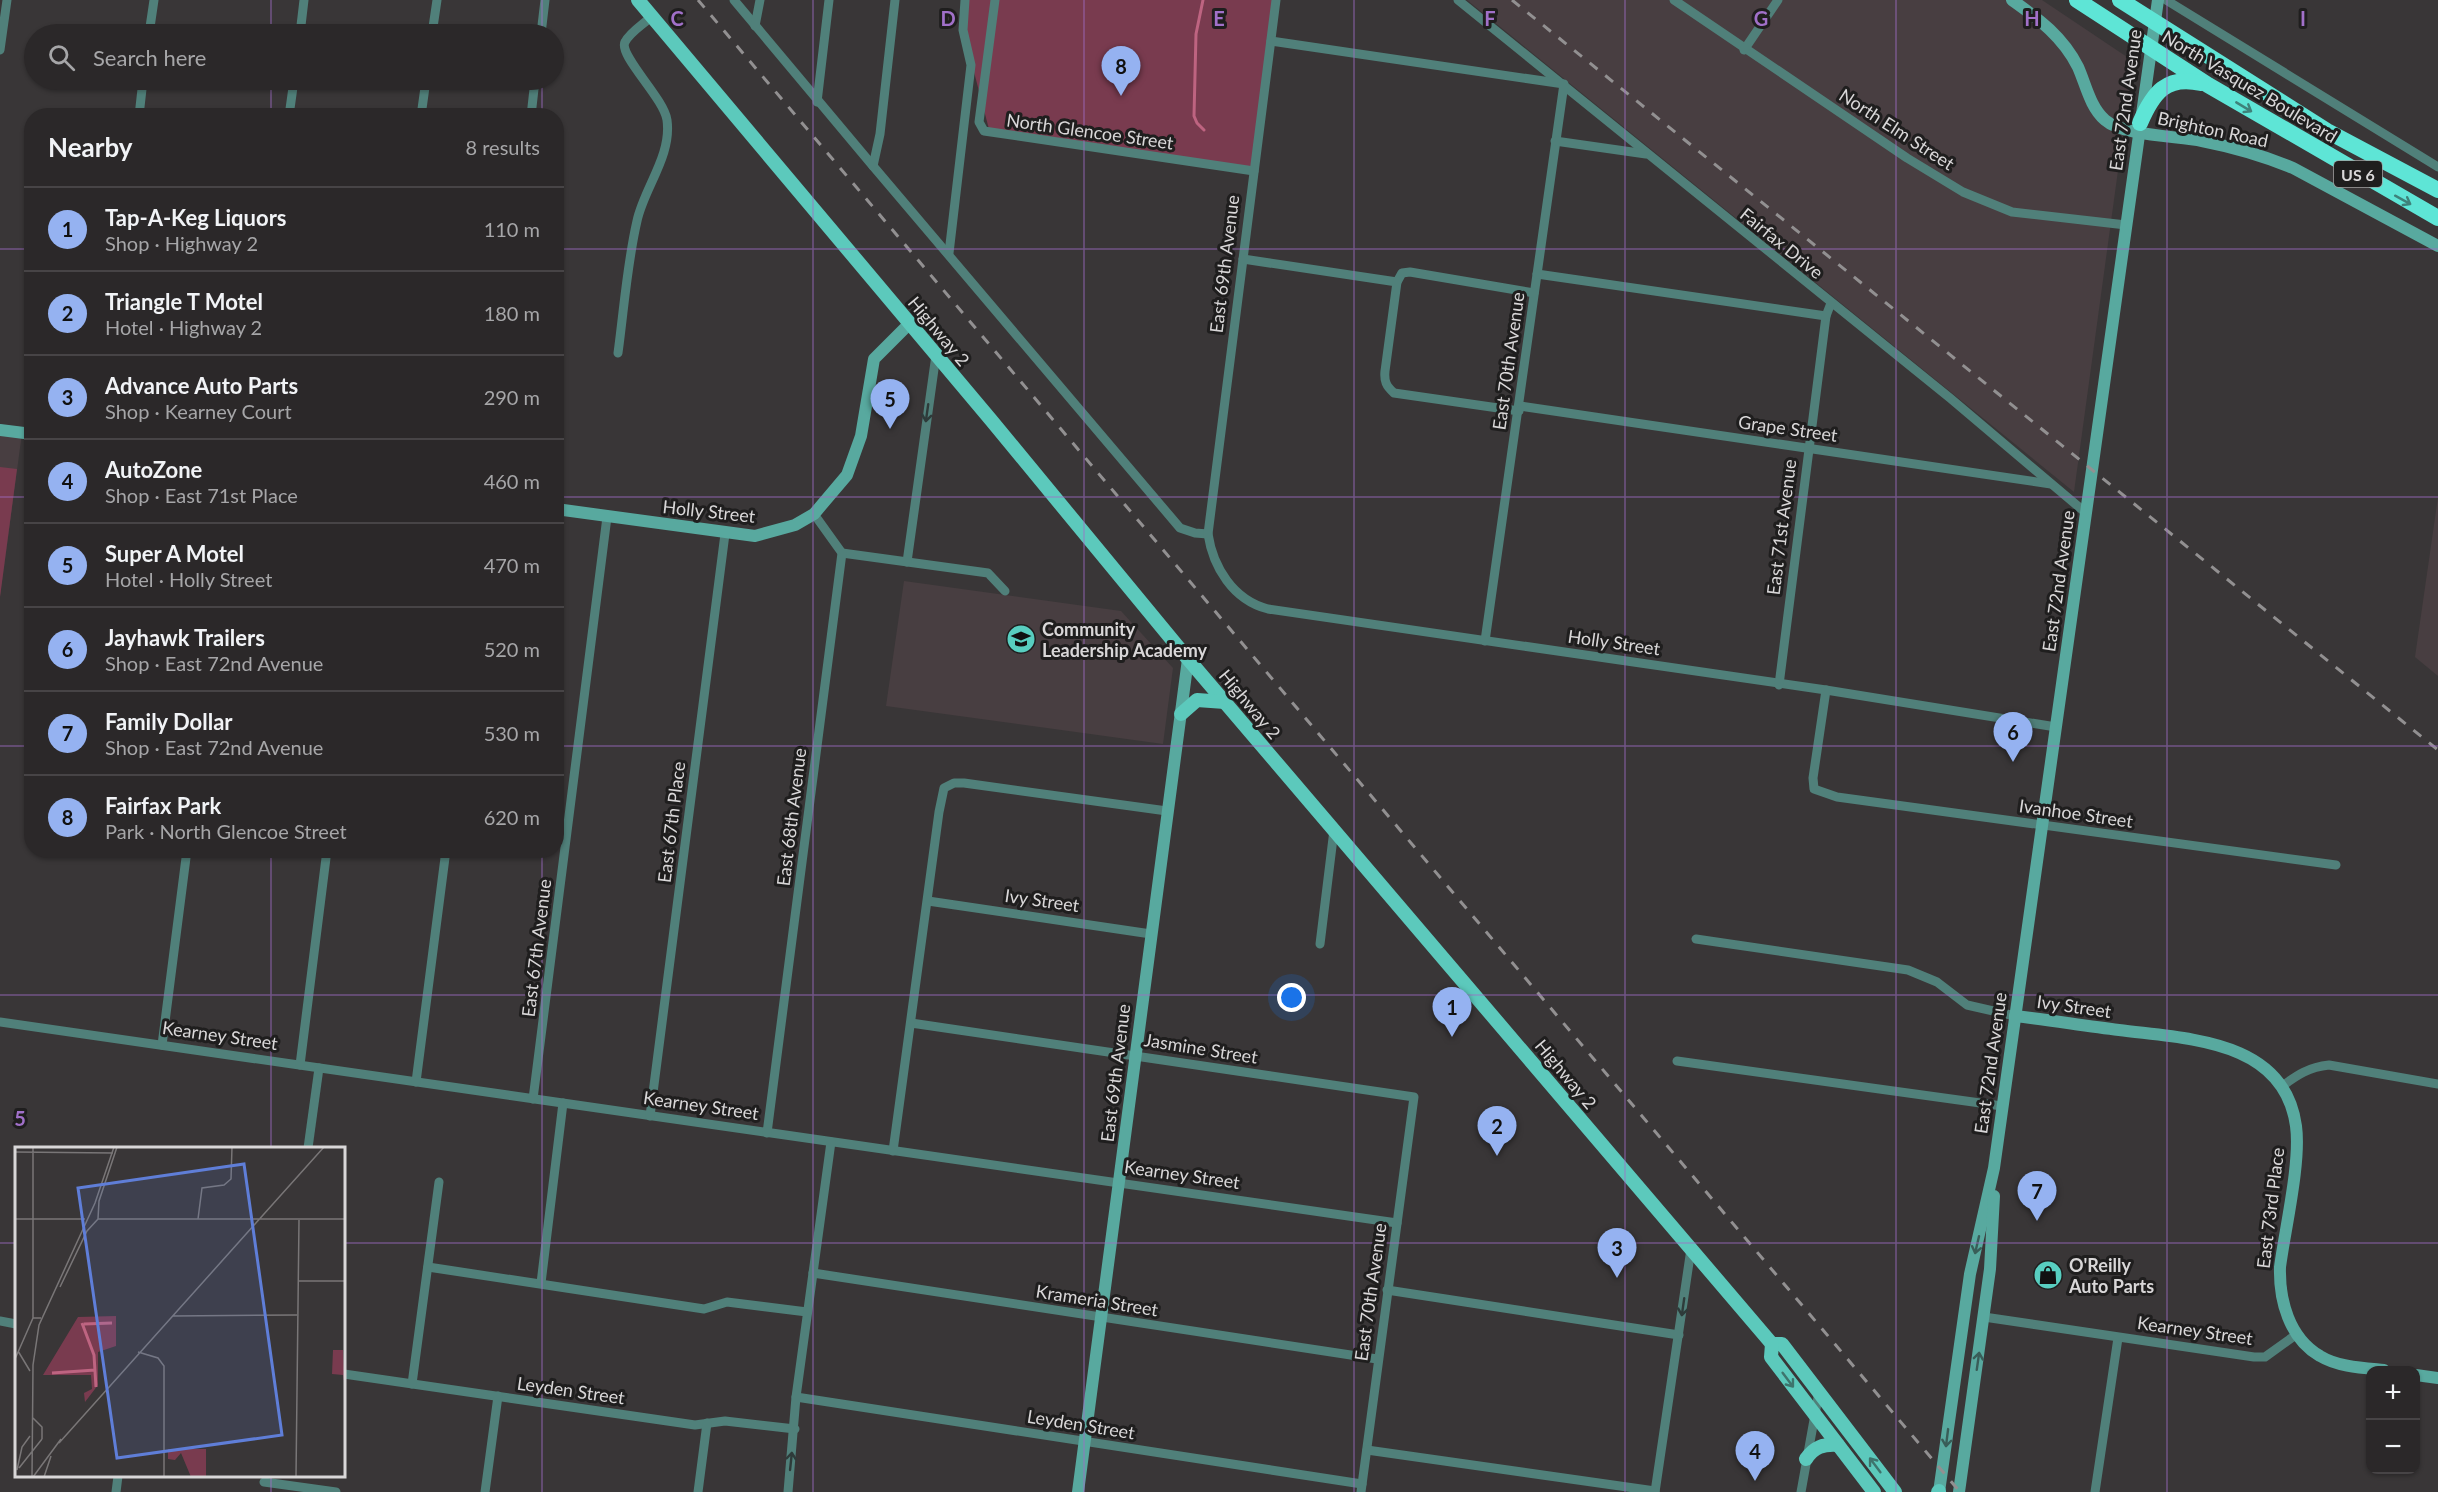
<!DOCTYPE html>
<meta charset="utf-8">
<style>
:root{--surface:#2b2829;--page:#333031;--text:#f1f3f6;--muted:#a6a6a8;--line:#474446;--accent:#95b2f1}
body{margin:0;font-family:Lato,sans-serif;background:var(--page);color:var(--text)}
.controls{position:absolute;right:18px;bottom:18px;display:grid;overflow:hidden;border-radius:12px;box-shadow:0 2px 4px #0004}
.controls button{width:54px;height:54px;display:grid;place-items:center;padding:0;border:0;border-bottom:2px solid var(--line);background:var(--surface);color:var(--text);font:30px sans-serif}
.you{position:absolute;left:1292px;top:998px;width:21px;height:21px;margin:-15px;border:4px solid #fff;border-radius:50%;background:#1a73e8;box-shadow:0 0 0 9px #1a73e833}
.badge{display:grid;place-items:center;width:39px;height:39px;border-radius:50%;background:var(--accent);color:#111;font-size:20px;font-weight:700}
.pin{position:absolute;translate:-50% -50px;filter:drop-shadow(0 2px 3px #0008)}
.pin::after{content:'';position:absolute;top:32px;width:21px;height:18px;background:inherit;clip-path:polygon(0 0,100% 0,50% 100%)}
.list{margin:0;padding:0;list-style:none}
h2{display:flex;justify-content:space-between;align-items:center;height:78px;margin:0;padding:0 24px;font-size:26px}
h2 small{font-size:20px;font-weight:400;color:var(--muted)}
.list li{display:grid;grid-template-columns:39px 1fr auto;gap:18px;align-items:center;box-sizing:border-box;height:84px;padding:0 24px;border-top:2px solid var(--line)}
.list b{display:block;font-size:22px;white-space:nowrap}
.list p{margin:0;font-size:20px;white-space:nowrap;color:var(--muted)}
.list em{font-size:20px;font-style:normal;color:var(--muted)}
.icon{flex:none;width:33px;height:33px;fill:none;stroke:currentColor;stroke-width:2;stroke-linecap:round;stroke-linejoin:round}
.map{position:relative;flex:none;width:2438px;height:1492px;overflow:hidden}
.search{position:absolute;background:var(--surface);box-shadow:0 2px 4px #0004;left:24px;top:24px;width:540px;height:66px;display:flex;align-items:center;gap:15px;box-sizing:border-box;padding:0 21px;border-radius:33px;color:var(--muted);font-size:22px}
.panel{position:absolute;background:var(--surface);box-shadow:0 2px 4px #0004;left:24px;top:108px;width:540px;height:750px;border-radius:24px}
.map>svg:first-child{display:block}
</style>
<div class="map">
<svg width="2438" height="1492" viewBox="0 0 2438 1492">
<rect width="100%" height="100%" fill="#393637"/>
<!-- built -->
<g fill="#483e41">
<path d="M 1467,0 L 2042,0 L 2133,61 L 2074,492 Z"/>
<path d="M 0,430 L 22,433 L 0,597 Z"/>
<path d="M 2438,497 L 2438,676 L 2415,657 Z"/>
<path d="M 904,581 L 1121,611 L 1173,668 L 1163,744 L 886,706 Z"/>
</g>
<!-- green -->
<g fill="#793b4f">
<path d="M 965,0 L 1276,0 L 1254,171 L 990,133 L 963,30 Z"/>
<path d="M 0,467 L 17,469 L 0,597 Z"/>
</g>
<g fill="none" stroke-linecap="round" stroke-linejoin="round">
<!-- stream -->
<path stroke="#be6481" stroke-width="3" d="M 1203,0 L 1196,34 L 1194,116 L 1197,123 L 1204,130"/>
<!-- street -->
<g stroke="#50807a" stroke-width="9">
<path d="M 734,0 L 873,166"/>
<path d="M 895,0 L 880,134 L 873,166 L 1180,528 L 1195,533 L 1208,534"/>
<path d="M 995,0 L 979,122 L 984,131 L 1254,171"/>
<path d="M 1276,0 L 1208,534 C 1213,567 1233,600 1268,609 L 1826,690 L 2056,727"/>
<path d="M 1458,0 L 1950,398 L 2086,513"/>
<path d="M 1674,0 L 1907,158 L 1963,192 L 2012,212 L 2126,225"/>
<path d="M 2166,0 L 2438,167"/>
<path d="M 755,26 L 760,0"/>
<path d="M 149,34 L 154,0"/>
<path d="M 300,34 L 304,0"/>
<path d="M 432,34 L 437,0"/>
<path d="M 541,34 L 545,0"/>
<path d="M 1271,41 L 1564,84 L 1485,641"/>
<path d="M 0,50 L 7,0"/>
<path d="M 1744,50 L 1778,0"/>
<path d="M 817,102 L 829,0"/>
<path d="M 139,116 L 143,80"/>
<path d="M 289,116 L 294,80"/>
<path d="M 421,116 L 426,80"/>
<path d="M 531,116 L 535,80"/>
<path d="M 1555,141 L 1646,154"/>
<path d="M 949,253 L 971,65 L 963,30 L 965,0"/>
<path d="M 1243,259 L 1397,282"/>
<path d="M 1537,274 L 1826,316"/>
<path d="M 618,353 C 624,309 627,264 637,221 C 644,188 672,156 667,120 C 664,98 618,55 625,42 C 630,32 644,24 652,16"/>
<path d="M 1520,406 L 2051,484"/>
<path d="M 1519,411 L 1394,393 C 1386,386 1384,381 1385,371 L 1397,282 L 1402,273 L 1410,272 L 1534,293"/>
<path d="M 842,553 L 988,573 L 1005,591"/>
<path d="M 907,562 L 936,355"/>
<path d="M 1779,685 L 1826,316 L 1831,303"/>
<path d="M 1826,690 L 1813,778 L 1814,789 L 1837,797 L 2336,865"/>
<path d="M 928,901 L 1151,934"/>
<path d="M 1696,939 L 1908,970 L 1937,982 L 1967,1005 L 2015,1016"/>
<path d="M 1320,944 L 1334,830"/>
<path d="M 0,1022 L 1397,1223"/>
<path d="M 911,1023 L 1414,1097 L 1361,1492"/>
<path d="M 162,1045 L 187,850"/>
<path d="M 1677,1061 L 2002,1106"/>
<path d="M 300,1065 L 327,850"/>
<path d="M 416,1082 L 446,850"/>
<path d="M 2281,1087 C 2297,1075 2309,1067 2329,1065 L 2438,1084"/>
<path d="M 533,1099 L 607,517"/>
<path d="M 650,1116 L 725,534"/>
<path d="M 767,1133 L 842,553 L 814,514"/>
<path d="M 308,1148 L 319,1068"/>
<path d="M 893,1151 L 939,812 L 944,788 L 954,783 L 964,783 L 1167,811"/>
<path d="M 428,1267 L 704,1309 L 727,1302 L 807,1312"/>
<path d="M 813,1273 L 1377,1359"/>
<path d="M 541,1283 L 563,1103"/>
<path d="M 1387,1290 L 1679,1335"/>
<path d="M 1984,1317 L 2254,1357 L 2265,1357 L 2297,1334"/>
<path d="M 0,1321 L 16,1324"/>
<path d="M 344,1374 L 695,1425 L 725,1421 L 795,1429"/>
<path d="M 412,1384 L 439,1182"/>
<path d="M 796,1397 L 1362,1484"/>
<path d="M 1367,1450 L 1655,1491"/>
<path d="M 264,1482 L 336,1492"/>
<path d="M 116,1492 L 118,1476"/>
<path d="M 485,1492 L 498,1396"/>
<path d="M 698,1492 L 707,1423"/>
<path d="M 788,1492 L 796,1397 L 831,1142"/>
<path d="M 1655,1492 L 1691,1249"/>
<path d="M 1801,1492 L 1819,1392"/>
<path d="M 2095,1492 L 2118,1338"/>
</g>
<!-- secondary -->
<g stroke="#58a99f" stroke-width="12">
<path d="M 2012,0 C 2039,19 2063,37 2078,67 C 2086,85 2090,107 2105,120 C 2123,136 2177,136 2202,141 C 2233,147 2264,156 2293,168 L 2438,246"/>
<path d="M 0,430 L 32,434"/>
<path d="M 556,509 L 755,536 L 795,525 L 814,514 L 847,475 L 861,436 L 874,359 L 909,324"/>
<path d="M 2015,1016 C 2050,1020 2085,1026 2119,1030 C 2187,1039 2284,1039 2296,1126 C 2301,1162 2285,1229 2280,1267 C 2279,1300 2289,1338 2320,1356 C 2338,1367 2363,1368 2384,1370"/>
<path d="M 2416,1375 L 2438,1378"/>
<path d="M 1078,1492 L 1188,659"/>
<path d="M 1939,1492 L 1970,1274 L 1994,1168 L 2158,0"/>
<path d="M 1959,1492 L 1990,1269 L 1994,1196"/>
</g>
<!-- primary -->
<g stroke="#5cc9bc" stroke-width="14">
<path d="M 638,0 L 991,420 L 1188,659 L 1772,1344 L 1782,1344 L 1895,1492"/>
<path d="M 1181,714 L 1197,700 L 1225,702"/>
<path d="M 1772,1344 L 1771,1357 L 1874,1492"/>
<path d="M 1806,1459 C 1814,1447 1823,1444 1838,1445"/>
<path d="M 1938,1492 L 1939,1491"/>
</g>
<!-- highway -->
<g stroke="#5ee5d6" stroke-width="16">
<path d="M 2077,0 L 2208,85 L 2438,218"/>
<path d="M 2120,0 L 2327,131 L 2438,190"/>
<path d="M 2140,123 C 2153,93 2166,75 2201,83"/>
</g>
<!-- rail -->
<g stroke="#929091" stroke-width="3" stroke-dasharray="10 10" stroke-linecap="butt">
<path d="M 698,0 L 1960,1492"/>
<path d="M 1512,0 L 2438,750"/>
</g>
</g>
<!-- one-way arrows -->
<defs><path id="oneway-shaft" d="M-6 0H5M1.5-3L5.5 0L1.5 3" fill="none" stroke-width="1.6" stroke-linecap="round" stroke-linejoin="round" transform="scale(1.5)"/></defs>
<g stroke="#3e827a">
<use href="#oneway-shaft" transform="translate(2244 107) rotate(31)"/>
<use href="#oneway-shaft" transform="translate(2403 200) rotate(29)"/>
</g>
<g stroke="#2e3b3a">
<use href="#oneway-shaft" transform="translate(927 413) rotate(98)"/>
<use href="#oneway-shaft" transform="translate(1683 1307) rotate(98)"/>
<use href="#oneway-shaft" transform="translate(791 1461) rotate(-84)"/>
</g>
<g stroke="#395d58">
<use href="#oneway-shaft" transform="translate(1977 1245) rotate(103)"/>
<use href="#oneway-shaft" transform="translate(1978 1361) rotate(-82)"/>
<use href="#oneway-shaft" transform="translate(1947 1438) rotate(97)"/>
</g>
<g stroke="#3e746d">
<use href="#oneway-shaft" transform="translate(1788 1380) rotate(53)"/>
<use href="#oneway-shaft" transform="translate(1875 1465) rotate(-127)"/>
</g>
<!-- grid -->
<path fill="none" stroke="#a170c9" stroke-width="1.5" stroke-opacity="0.55" d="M 271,0 L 271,34M 542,0 L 542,34M 813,0 L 813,1492M 1084,0 L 1084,1492M 1354,0 L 1354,1492M 1625,0 L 1625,1492M 1896,0 L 1896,1492M 2167,0 L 2167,1492M 271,80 L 271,116M 542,80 L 542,116M 0,249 L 32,249M 556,249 L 2438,249M 0,497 L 32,497M 556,497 L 2438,497M 0,746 L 32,746M 556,746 L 2438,746M 271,850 L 271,1148M 542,850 L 542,1492M 0,995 L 2438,995M 0,1243 L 16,1243M 344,1243 L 2438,1243M 271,1476 L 271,1492"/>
<!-- icons -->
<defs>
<g id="school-disc" transform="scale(1.5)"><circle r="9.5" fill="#58cec0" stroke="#1f1e1e"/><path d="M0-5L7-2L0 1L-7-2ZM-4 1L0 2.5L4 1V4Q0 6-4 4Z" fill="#111"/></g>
<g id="shop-disc" transform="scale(1.5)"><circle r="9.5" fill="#58cec0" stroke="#1f1e1e"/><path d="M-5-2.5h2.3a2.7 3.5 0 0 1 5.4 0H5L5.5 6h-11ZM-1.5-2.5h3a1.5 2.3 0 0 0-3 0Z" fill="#111"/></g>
</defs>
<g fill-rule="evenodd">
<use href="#school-disc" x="1021" y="639"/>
<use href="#shop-disc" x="2048" y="1275"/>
</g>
<g text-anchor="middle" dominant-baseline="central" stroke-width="6" stroke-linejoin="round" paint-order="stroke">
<!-- shield labels -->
<rect fill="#1f1e1e" stroke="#a1a0a0" stroke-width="1.5" x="2334" y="161" width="48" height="26" rx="4.5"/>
<g font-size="16" font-weight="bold" fill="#d9d7d8">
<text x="2358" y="174">US 6</text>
</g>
<!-- street labels -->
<g font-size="18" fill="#d9d7d8" stroke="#1f1e1e">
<text transform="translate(2250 86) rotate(31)">North Vasquez Boulevard</text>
<text transform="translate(2125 100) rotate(-82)">East 72nd Avenue</text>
<text transform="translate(1897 129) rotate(33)">North Elm Street</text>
<text transform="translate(2213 129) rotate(12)">Brighton Road</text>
<text transform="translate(1090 131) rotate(8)">North Glencoe Street</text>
<text transform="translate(1782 243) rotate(39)">Fairfax Drive</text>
<text transform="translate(1224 264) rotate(-83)">East 69th Avenue</text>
<text transform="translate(939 331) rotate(50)">Highway 2</text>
<text transform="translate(1508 361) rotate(-82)">East 70th Avenue</text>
<text transform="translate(1788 428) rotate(8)">Grape Street</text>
<text transform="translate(709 511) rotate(6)">Holly Street</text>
<text transform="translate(1781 527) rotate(-83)">East 71st Avenue</text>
<text transform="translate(2058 581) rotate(-82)">East 72nd Avenue</text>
<text transform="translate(1614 642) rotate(8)">Holly Street</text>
<text transform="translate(1250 704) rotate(50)">Highway 2</text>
<text transform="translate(2076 813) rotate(8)">Ivanhoe Street</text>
<text transform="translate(791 817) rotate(-83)">East 68th Avenue</text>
<text transform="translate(671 822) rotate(-83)">East 67th Place</text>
<text transform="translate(1042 900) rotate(8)">Ivy Street</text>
<text transform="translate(536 948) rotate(-83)">East 67th Avenue</text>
<text transform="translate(2074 1006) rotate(8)">Ivy Street</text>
<text transform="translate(220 1035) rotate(8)">Kearney Street</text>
<text transform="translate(1201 1048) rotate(9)">Jasmine Street</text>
<text transform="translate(1990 1063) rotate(-82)">East 72nd Avenue</text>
<text transform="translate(1115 1073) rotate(-83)">East 69th Avenue</text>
<text transform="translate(1566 1074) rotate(50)">Highway 2</text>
<text transform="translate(701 1105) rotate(8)">Kearney Street</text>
<text transform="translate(1182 1174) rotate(8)">Kearney Street</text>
<text transform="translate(2270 1208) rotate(-83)">East 73rd Place</text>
<text transform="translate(1370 1292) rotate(-82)">East 70th Avenue</text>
<text transform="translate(1097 1300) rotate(9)">Krameria Street</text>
<text transform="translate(2195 1330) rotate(8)">Kearney Street</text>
<text transform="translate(571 1390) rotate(8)">Leyden Street</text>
<text transform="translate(1081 1424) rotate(9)">Leyden Street</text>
</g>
<!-- poi labels -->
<g font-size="18" font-weight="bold" fill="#d9d7d8" stroke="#1f1e1e" text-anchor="start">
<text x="1042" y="629">Community<tspan x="1042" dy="21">Leadership Academy</tspan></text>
<text x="2069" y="1265">O'Reilly<tspan x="2069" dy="21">Auto Parts</tspan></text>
</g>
</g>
<!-- overview -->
<g transform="translate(15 1147)">
<rect width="330" height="330" fill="#393637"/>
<path d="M 101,169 L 101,199 L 83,205 L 83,238 L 70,255 L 69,246 L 77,242 L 76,228 L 28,228 L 63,170 ZM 318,203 L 328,203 L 330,239 L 328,228 L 317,227 ZM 153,302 L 191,302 L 191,330 L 176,330 L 166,306 L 160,313 L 153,312 Z" fill="#793b4f"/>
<path fill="none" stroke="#be6481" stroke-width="3" d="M 67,176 L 79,208 L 81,240M 69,177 L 97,176M 37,226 L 80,223"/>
<path fill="none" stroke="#797677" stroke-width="1.5" d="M 18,0 L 18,171M 0,5 L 98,6M 0,72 L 70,72M 83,72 L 84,54 L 102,0M 83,72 L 330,72M 183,72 L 187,41 L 209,38 L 216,32 L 217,0M 283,134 L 330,134M 45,140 L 72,84 L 83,72M 158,169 L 282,168M 3,204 L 15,224M 123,205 L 143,211 L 149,219 L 149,330M 0,212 L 18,171 L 26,171M 18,271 L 27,280 L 27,292M 44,296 L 309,0M 4,321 L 27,292M 2,323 L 7,300 L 15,289M 17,330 L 18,218 L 24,178 L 80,56 L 99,0M 18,330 L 46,292M 29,330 L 36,309M 281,330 L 284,73"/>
<path fill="#5f7ed8" fill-opacity="0.15" stroke="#5f7ed8" stroke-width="3" d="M 229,17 L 267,288 L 102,311 L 63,41 Z"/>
<rect width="330" height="330" fill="none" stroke="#d9d7d8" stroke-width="3"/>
</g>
<g font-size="20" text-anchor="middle" font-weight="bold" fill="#a170c9" stroke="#1f1e1e" stroke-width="6" stroke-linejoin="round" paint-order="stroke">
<text x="677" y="26">C</text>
<text x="948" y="26">D</text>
<text x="1219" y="26">E</text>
<text x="1490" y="26">F</text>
<text x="1761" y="26">G</text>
<text x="2032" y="26">H</text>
<text x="2303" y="26">I</text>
<text x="20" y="1126">5</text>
</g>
</svg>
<div class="controls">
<button>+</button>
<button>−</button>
</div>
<div class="you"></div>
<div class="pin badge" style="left:1452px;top:1037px">1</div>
<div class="pin badge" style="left:1497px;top:1156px">2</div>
<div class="pin badge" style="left:1617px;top:1278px">3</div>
<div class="pin badge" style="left:1755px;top:1481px">4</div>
<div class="pin badge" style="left:890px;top:429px">5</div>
<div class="pin badge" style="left:2013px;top:762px">6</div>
<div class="pin badge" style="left:2037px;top:1221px">7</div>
<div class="pin badge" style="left:1121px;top:96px">8</div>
<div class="search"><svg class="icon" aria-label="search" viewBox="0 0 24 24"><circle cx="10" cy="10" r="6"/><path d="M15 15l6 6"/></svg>Search here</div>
<section class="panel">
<h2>Nearby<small>8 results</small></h2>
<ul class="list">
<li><span class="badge">1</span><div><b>Tap-A-Keg Liquors</b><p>Shop · Highway 2</p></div><em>110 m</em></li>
<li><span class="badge">2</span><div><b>Triangle T Motel</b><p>Hotel · Highway 2</p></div><em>180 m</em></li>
<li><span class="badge">3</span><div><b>Advance Auto Parts</b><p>Shop · Kearney Court</p></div><em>290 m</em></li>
<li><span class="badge">4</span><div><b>AutoZone</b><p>Shop · East 71st Place</p></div><em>460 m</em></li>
<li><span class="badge">5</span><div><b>Super A Motel</b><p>Hotel · Holly Street</p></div><em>470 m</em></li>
<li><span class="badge">6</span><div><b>Jayhawk Trailers</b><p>Shop · East 72nd Avenue</p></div><em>520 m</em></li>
<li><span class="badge">7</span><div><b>Family Dollar</b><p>Shop · East 72nd Avenue</p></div><em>530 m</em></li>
<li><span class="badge">8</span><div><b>Fairfax Park</b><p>Park · North Glencoe Street</p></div><em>620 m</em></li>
</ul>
</section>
</div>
